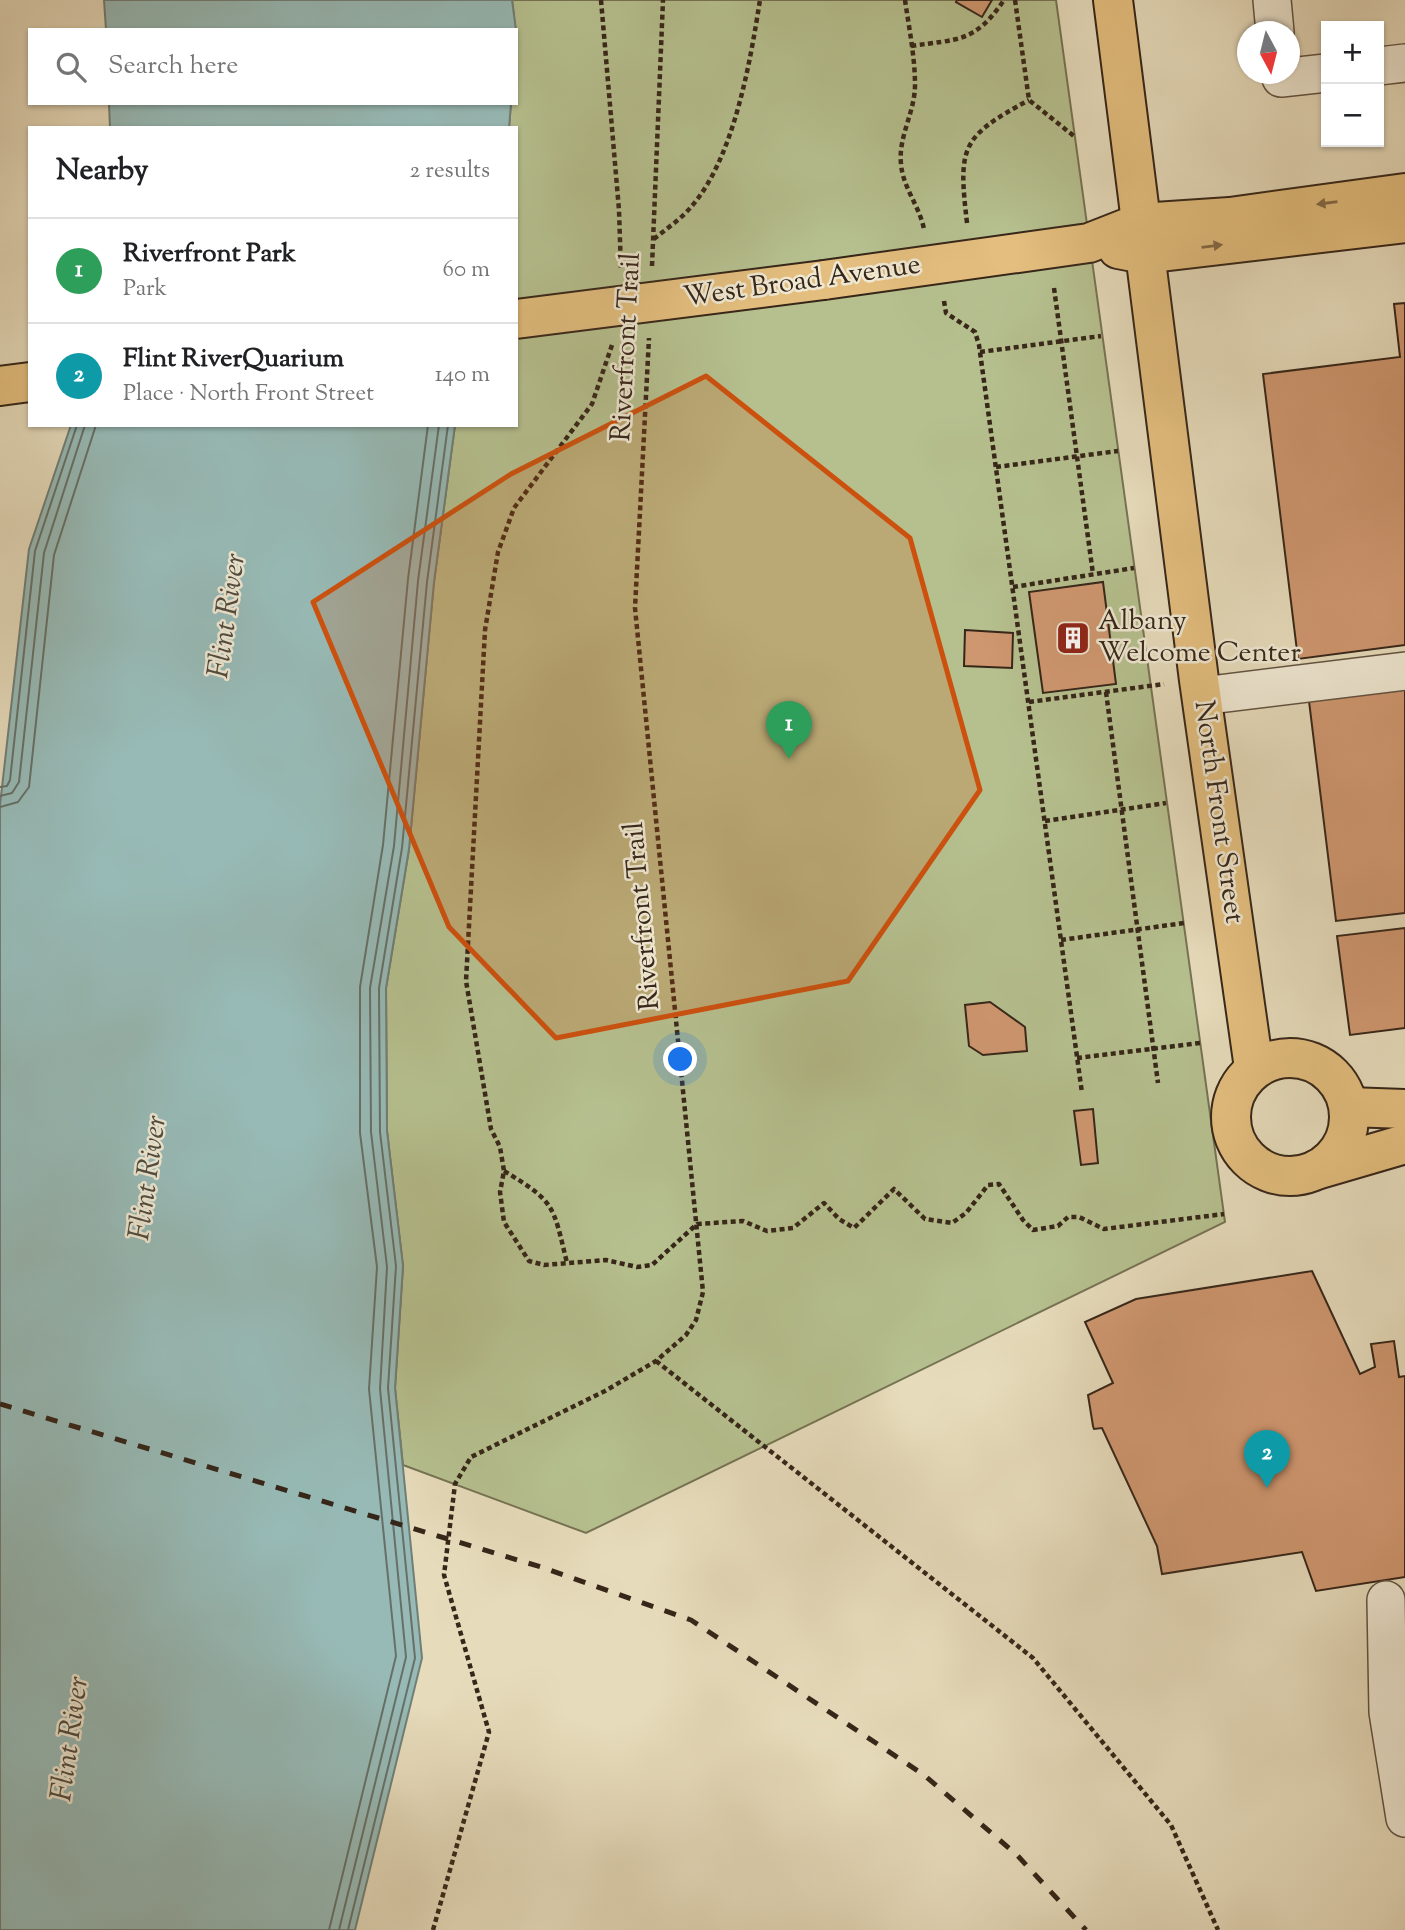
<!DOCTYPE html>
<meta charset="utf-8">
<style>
:root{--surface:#fff;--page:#f6f6f6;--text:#202124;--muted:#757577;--line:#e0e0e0;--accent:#7c3aed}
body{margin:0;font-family:"Sorts Mill Goudy",serif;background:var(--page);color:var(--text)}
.controls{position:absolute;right:21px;top:21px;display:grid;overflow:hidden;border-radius:0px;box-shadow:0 2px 5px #0004}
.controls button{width:63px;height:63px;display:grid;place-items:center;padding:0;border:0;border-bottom:2px solid var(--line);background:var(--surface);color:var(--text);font:35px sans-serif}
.compass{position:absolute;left:1237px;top:21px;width:63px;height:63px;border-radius:50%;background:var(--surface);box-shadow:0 2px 5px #0004;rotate:173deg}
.you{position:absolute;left:681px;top:1060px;width:24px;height:24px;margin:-18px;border:5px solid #fff;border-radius:50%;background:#1a73e8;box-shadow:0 0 0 10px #1a73e833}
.badge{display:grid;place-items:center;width:46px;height:46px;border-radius:50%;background:var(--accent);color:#fff;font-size:23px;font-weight:700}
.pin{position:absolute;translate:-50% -58px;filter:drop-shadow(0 2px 4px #0008)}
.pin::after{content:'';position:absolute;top:37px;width:24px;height:21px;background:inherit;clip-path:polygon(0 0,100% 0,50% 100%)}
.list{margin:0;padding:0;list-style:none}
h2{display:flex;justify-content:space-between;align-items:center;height:91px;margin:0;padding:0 28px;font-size:30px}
h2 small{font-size:23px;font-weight:400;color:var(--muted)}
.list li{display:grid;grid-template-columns:46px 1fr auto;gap:21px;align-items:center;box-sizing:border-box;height:105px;padding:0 28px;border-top:2px solid var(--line)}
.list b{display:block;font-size:26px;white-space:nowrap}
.list p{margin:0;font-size:23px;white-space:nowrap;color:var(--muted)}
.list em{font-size:23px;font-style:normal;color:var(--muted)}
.icon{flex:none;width:38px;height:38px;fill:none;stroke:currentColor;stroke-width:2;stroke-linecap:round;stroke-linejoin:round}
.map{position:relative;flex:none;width:1405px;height:1930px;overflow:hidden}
.search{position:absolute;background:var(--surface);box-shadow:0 2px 5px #0004;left:28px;top:28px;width:490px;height:77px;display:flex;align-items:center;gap:18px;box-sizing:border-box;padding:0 24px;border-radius:0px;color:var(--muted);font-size:26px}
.panel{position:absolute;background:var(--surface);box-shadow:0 2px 5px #0004;left:28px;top:126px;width:490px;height:301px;border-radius:0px}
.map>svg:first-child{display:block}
</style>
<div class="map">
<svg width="1405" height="1930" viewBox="0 0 1405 1930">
<rect width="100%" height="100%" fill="#e6dbbb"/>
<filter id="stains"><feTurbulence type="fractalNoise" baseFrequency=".00286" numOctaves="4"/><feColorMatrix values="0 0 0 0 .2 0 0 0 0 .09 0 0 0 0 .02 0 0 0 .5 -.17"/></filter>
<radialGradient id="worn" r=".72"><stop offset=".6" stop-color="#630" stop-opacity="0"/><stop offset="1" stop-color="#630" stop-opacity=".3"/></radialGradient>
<!-- green -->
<path fill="#b6c08f" stroke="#767354" stroke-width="2" d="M 512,0 L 1056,0 L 1225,1222 L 586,1533 L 403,1465 L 395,1388 L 403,1266 L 387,1131 L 386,988 L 409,849 L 434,582 L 455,425 L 516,425 L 516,128 L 509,128 L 511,103 L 516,103 L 517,41 Z"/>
<!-- water -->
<g fill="#97bab6" stroke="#707f77" stroke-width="2">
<path d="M 104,0 L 512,0 L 516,30 L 106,30 Z"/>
<path d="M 109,103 L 511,103 L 509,128 L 110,128 Z"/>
<path d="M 71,425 L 455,425 L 434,582 L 409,849 L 386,988 L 387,1131 L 403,1266 L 395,1388 L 422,1658 L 355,1930 L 0,1930 L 0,805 L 29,549 Z"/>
</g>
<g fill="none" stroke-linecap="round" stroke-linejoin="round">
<!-- shore -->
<g stroke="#667068" stroke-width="2">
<path d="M 0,787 L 7,786 L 10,780 L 35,551 L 77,425"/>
<path d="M 0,796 L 12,793 L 19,782 L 44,553 L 85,425"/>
<path d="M 0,807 L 18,802 L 29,787 L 54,555 L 96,425"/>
<path d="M 329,1930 L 396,1656 L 369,1389 L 377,1267 L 360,1133 L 360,987 L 383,845 L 408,579 L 428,425"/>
<path d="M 339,1930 L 406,1657 L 380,1389 L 387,1267 L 371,1132 L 370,988 L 394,846 L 418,581 L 439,425"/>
<path d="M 348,1930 L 415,1658 L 388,1388 L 396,1266 L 380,1132 L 379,988 L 402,848 L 427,582 L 448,425"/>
</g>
</g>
<!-- building -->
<g fill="#cf9770" stroke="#362619" stroke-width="2">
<path d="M 957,0 L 992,0 L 982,17 L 956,2 Z"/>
<path d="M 1405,303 L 1405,645 L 1298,659 L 1263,374 L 1400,357 L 1394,304 Z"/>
<path d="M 1103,582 L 1116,684 L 1043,693 L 1029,592 Z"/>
<path d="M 965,630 L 1013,633 L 1012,668 L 964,666 Z"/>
<path d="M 1405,689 L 1405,913 L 1336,921 L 1309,701 Z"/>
<path d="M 1405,928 L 1405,1028 L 1350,1035 L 1337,936 Z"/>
<path d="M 990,1002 L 1025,1027 L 1027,1051 L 983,1055 L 969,1046 L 965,1005 Z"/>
<path d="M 1093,1109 L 1098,1163 L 1081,1165 L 1074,1111 Z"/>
<path d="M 1312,1271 L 1360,1374 L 1375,1367 L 1371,1344 L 1394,1341 L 1399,1377 L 1405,1376 L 1405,1577 L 1316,1591 L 1302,1552 L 1162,1574 L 1157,1546 L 1102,1428 L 1094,1429 L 1093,1426 L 1088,1395 L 1113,1383 L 1085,1322 L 1136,1299 Z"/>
</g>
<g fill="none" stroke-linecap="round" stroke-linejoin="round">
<!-- minor casing -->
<g stroke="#625342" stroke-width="40">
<g id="minor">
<path d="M 1272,0 L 1275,32"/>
<path d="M 1379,66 L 1405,63"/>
<path d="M 1281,74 L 1281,78 L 1326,73"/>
<path d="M 1202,696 L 1405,671"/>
<path d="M 1386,1600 L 1388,1712 L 1405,1818"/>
</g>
</g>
<!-- major casing -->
<g stroke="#362619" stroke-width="42">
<g id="major">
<path d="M 1113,0 L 1199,680 L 1254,1068"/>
<path d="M 1118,249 L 1144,254 L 1405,223"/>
<path d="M 824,280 L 1089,243 L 1140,223 L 1230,217 L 1405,193"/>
<path d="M 0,386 L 30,382"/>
<circle cx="1290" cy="1117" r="59"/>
<path d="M 1349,1107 L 1405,1109"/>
<path d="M 1316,1170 L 1405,1144"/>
</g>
</g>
<!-- path -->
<g stroke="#362619" stroke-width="4.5" stroke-dasharray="5 3.5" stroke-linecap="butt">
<path d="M 601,0 L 619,210 L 621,270"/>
<path d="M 905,0 C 909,28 915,57 915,85 C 915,112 898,137 901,164 C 903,188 919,205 924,229"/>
<path d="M 1015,0 L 1029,100 L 1075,137"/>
<path d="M 911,46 C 958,39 975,43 1004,0"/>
<path d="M 967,223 C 958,146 961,137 1029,100"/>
<path d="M 654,239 C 666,229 681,219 691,207 C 734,158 750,63 760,0"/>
<path d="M 652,266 L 663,0"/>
<path d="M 1054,288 L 1093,574"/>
<path d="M 944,301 L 946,313 L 975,332 L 979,345 L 1082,1093"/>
<path d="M 612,345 L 592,404 L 514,508 L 498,552 L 485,630 L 466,981 L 491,1129 L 500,1147 L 504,1171 L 500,1192 L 504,1222 L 529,1261 L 544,1265 L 606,1260 L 637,1267 L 652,1265 L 697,1224 L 743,1221 L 767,1231 L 793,1228 L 824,1203 L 839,1219 L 854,1228 L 894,1189 L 925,1219 L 952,1223 L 966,1213 L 988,1185 L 999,1184 L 1023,1220 L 1033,1230 L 1058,1226 L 1068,1217 L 1079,1217 L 1104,1229 L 1224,1214"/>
<path d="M 980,352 L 1101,336"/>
<path d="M 996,467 L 1118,451"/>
<path d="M 1013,587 L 1134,568"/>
<path d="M 1106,692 L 1158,1083"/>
<path d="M 1029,702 L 1164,684"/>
<path d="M 1045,821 L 1166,803"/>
<path d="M 1061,940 L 1184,923"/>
<path d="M 1077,1058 L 1200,1043"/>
<path d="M 504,1171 C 556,1202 553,1206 567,1263"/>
<path d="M 656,1361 L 1033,1658 L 1171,1825 L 1218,1930"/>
<path d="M 433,1930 L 489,1732 L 444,1575 L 455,1484 L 471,1457 L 605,1391 L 656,1361 L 686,1335 L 696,1320 L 703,1292 L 635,608 L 649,338"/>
</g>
<!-- minor -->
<use href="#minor" stroke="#efe8d3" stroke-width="37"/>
<!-- major -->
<use href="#major" stroke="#e3be7e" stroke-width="38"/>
<!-- rail -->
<path stroke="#362619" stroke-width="5" stroke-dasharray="12 12" stroke-linecap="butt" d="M 0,1404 L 541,1567 L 691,1620 L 924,1775 L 1017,1855 L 1086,1930"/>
<!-- major-bridge casing -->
<g stroke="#362619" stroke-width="42" stroke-linecap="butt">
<path id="major-bridge" d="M 516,319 L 824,280"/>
</g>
<!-- major-bridge -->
<use href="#major-bridge" stroke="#e3be7e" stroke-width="38"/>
</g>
<!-- one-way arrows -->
<defs><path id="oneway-solid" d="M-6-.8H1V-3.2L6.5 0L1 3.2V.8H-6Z" transform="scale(1.75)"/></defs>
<g fill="#846a46">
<use href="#oneway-solid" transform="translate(1327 203) rotate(172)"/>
<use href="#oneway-solid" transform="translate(1212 246) rotate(-7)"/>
</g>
<!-- marked area -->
<path fill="#cd510e" fill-opacity="0.2" stroke="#cd510e" stroke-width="5" stroke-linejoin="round" d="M 706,376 L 910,538 L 980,790 L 848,981 L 556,1038 L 449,927 L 313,602 L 511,474 Z"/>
<!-- icons -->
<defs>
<g id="building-square" transform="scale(1.75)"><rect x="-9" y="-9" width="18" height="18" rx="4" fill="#8f2418" stroke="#efe8d3"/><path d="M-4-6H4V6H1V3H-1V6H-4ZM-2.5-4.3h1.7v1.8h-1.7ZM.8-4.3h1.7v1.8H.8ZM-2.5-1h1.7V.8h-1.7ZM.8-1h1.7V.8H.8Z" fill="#fff"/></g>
</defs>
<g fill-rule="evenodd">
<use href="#building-square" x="1073" y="638"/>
</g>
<g text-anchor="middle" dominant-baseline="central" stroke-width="5" stroke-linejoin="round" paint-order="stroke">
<!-- street labels -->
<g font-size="28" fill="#362619" stroke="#efe8d3">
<text transform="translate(802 282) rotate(-8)">West Broad Avenue</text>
<text transform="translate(627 347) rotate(-87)">Riverfront Trail</text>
<text transform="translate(1218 812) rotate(82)">North Front Street</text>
<text transform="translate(643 916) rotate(-95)">Riverfront Trail</text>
</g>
<!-- poi labels -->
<g font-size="28" fill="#362619" stroke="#efe8d3" text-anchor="start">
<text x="1098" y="622">Albany<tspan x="1098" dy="32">Welcome Center</tspan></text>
</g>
<!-- water labels -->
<g font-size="30" font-style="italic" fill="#4e4b40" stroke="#efe8d3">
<text transform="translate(228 616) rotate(-82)">Flint River</text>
<text transform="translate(149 1178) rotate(-82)">Flint River</text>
<text transform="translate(71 1739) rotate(-82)">Flint River</text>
</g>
</g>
<rect width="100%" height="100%" filter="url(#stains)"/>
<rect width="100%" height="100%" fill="url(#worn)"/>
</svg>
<div class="controls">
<button>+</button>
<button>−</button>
</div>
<svg class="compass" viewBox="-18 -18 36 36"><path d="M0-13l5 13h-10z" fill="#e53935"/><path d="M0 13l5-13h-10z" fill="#757577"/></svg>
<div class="you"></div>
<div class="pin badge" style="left:789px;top:759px;background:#2e9e5b">1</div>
<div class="pin badge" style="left:1267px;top:1488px;background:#0f9aa8">2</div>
<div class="search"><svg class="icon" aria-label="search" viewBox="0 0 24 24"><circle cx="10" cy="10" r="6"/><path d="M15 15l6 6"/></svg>Search here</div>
<section class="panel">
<h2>Nearby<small>2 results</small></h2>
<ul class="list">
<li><span class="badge" style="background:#2e9e5b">1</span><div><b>Riverfront Park</b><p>Park</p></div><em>60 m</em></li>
<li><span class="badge" style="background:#0f9aa8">2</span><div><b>Flint RiverQuarium</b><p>Place · North Front Street</p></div><em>140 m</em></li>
</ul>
</section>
</div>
